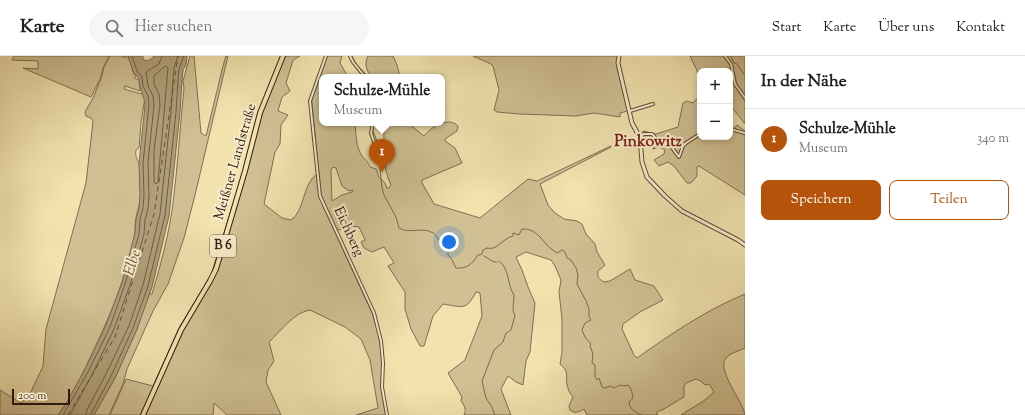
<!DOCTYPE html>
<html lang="de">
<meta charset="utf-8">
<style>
:root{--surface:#fff;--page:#f6f6f6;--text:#202124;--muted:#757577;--line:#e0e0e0;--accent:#b45309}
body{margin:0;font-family:"Sorts Mill Goudy",serif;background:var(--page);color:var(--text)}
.controls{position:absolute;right:12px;top:12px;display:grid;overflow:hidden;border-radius:8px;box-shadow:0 2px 6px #0003}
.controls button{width:36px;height:36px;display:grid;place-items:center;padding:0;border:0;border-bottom:1px solid var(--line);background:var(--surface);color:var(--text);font:20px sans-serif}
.scale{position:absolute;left:12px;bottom:10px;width:58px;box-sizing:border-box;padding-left:4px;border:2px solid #301b10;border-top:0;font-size:11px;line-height:14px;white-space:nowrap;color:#301b10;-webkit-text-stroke:3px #f6ecca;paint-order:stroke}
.you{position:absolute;left:449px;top:186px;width:14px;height:14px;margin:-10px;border:3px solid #fff;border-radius:50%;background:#1a73e8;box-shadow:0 0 0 6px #1a73e833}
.badge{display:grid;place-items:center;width:26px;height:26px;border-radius:50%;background:var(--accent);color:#fff;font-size:13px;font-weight:700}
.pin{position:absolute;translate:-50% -33px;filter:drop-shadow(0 1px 2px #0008)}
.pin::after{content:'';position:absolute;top:21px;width:14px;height:12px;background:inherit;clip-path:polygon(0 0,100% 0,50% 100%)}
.popup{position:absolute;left:319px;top:18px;width:126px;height:52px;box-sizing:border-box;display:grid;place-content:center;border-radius:8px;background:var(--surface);filter:drop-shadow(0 1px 3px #0005);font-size:13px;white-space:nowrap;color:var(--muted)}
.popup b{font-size:15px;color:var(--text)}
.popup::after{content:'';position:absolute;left:50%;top:100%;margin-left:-8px;border:8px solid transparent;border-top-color:var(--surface)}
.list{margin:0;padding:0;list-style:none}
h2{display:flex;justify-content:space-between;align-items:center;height:52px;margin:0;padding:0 16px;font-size:17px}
h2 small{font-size:13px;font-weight:400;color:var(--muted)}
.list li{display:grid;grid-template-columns:26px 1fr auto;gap:12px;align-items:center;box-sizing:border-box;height:60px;padding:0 16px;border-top:1px solid var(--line)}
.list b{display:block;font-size:15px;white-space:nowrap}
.list p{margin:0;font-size:13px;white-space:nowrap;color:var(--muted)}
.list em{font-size:13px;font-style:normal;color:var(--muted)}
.actions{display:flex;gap:8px;padding:12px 16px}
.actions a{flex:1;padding:9px 0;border:1px solid var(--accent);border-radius:8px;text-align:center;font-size:14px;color:var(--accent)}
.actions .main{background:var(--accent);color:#fff}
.icon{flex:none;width:22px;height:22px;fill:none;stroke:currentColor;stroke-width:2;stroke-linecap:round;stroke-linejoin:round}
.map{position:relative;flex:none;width:745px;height:359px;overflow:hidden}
header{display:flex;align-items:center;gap:24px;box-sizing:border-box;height:56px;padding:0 20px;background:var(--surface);border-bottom:1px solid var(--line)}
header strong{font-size:19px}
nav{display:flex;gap:22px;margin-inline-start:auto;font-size:14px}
.search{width:280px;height:36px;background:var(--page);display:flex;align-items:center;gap:10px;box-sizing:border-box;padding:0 14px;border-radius:22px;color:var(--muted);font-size:15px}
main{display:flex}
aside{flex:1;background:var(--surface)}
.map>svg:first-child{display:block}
</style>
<header>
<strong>Karte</strong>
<div class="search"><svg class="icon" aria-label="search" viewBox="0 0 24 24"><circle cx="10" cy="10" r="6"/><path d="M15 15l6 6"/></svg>Hier suchen</div>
<nav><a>Start</a><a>Karte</a><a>Über uns</a><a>Kontakt</a></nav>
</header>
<main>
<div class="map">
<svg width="745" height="359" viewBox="0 0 745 359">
<rect width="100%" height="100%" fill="#f1e2ae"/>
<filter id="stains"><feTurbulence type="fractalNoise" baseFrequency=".005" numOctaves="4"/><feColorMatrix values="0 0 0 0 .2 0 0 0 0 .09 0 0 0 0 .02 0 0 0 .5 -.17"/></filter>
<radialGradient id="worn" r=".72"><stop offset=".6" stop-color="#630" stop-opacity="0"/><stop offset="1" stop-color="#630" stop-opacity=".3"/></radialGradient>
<!-- green -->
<g fill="#d0c093" stroke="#806e52" fill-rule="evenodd">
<path d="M 14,0 L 109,0 L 103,12 L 100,23 L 91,41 L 23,12 L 38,13 L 38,5 L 12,4 Z"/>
<path d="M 110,0 L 126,0 L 123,1 L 129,1 L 133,16 L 136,20 L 134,22 L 139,24 L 140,35 L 125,30 L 124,33 L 142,38 L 145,41 L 141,67 L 139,92 L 136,94 C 135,101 137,102 139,108 C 140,112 141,137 140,142 C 140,149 137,155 136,162 C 135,167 135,173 135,178 C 126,223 108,265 88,306 C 80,324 70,343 58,359 L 0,359 L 0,334 L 21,347 L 29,340 L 43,310 L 46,273 L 86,127 L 93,65 L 91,62 L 86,60 L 85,56 L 93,42 L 102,20 L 104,11 Z"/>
<path d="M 190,0 L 194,0 L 201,77 L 206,80 L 223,10 L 226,0 L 228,0 L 195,139 L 184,182 L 168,228 L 153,255 L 127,313 L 123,328 L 109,359 L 94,359 L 115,322 L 137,273 L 149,238 L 152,238 C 161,208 169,178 173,147 C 178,108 180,70 184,32 L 183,25 Z"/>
<path d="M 284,0 L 300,0 L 293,4 L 286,27 L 290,35 L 282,41 L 278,55 L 288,59 L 281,69 L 280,88 L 275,96 L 264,148 L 282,162 L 291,164 C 305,155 302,128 317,118 L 320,141 L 323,150 L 373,259 L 380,283 L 382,306 L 381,333 L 386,359 L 356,359 L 378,352 L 370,304 L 361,283 L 345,271 L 310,254 C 293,257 281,275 269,286 L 274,305 L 268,314 L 266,326 L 281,359 L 227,359 L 214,347 L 213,359 L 144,359 L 183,272 L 211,227 L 258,68 Z"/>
<path d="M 327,0 L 342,0 L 340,7 L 348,21 L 322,21 L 322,67 L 355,67 C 356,77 356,92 362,100 C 365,104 368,105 370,111 L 376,113 L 379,121 L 385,127 L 387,132 L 389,132 L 391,129 C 382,111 384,87 384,67 L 408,67 L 424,80 C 431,71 448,60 458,70 L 457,75 L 445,83 L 445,85 L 455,92 L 462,107 L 422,124 L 422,127 L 434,148 L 480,162 L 528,123 L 537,125 L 611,90 L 611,91 L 540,128 L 548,149 L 555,157 L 564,163 L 577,165 L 582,168 L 586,178 L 595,188 L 597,196 L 605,209 L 598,215 C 597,221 599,223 604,226 L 610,225 L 630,213 L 635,224 L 654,230 L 663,244 L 640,256 L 623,268 L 622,273 L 634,299 L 637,302 C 671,278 706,254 745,238 L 745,292 C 739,295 730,297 726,302 C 716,314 743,345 745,359 L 681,359 L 705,344 L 714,336 L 709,328 L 705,329 L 701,325 L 696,323 L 686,327 L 684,330 L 684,341 L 664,353 L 657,356 L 656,357 L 658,359 L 587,359 L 584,353 C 579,356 575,358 570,354 L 569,350 L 573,341 C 571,338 568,335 568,332 C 564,321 571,317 560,308 L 562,296 L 562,263 L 559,236 L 561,224 L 555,210 L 551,204 L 526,196 L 516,201 L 522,214 L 528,231 L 535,247 L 530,296 L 526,305 L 523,329 L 516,326 L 508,320 L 501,333 L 511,359 L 464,359 C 467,354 464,349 461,345 L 462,341 L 448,317 L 465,304 L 482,260 L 480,237 L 476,236 C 466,255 463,251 443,248 L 433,260 L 424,290 L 420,290 L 411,273 L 405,253 L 405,236 L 388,210 L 394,207 L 384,191 L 372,196 L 364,192 L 361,186 L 365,184 L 359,171 L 351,170 L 351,173 L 336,174 L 321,138 L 312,47 L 312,42 ZM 333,111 L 336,112 L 342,130 L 349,135 L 353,134 L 352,136 L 342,139 L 332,145 L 331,114 Z"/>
<path d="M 368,0 L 393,0 L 397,9 L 400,21 L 372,21 C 366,14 364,8 368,0 Z"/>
<path d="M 473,0 L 618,0 L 617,11 L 628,55 L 620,57 L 620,61 L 594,57 L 576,60 L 519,58 L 497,56 L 494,54 L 499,34 L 493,10 L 491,8 Z"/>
<path d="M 690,0 L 745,0 L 745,68 L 730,49 L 730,31 L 733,27 L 732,27 L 730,29 L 730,15 L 700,15 L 700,21 Z"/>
<path d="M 700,39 L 700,81 L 730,81 L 730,75 L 737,69 L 745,75 L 745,139 L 699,110 L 697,111 L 697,120 L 691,127 L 687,127 L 674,110 L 668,106 L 659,110 L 654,104 L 664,98 L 665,94 L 659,91 L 653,93 L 654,89 L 644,81 L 643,75 L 656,78 L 678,71 L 683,47 L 687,45 L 693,47 Z"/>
<path d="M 233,148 L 213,218 L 198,243 L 142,359 L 110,359 L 126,323 L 153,330 L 180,270 L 211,219 Z"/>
</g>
<!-- water -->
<path fill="#af9e78" stroke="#7c6a4e" d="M 128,0 L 143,0 L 143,3 C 147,7 151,3 154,0 L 187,0 L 186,9 L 183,14 L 182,25 L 180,56 L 169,160 L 152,231 L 137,273 L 115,322 L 94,359 L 58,359 L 64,351 L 84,315 L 106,269 L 122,227 L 135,177 L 136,163 L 139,152 L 140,140 L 139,107 L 145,49 C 144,38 139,34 139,22 L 134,18 Z"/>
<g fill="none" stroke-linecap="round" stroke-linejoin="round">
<!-- shore -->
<g stroke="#705c44" stroke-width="1">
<path d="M 166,10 L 168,12 L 158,126 L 156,128 L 154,126 L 154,94 L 160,49 L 159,38 L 154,28 L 154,20 Z"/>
<path d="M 63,359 L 88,316 L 110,271 L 125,228 L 139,178 L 140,163 L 143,152 L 144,139 L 143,107 L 149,49 L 148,40 L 143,30 L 142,21 L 137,15 L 132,0"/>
<path d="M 70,359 L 92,319 L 114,273 L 130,229 L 144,178 L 145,164 L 148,153 L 149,139 L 148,107 L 154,49 L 153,40 L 148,30 L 146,16 L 159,8 L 162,0"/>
<path d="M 86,359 L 87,354 L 106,318 L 129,270 L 143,229 L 160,158 L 171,55 L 173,24 L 174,12 L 178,0"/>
<path d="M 91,359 L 92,356 L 111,320 L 133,272 L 148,230 L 165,159 L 176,56 L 178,24 L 179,13 L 184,0"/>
</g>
<!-- stream -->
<g stroke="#7c6a4e" stroke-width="1">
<path d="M 352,0 L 356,8 L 368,21"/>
<path d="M 731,0 L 734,7 L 737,8 L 745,20"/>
<path d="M 374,67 L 373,75 L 377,85 L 382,132 L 384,139 L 396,161 L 399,172 C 408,178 422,171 431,176 C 436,178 433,177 436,180 C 439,185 444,188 448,191 L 448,199 L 451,202 L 456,212 C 467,213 472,208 478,199 L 482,198 L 483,194 L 487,192 C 497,195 503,182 513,180 L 513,177 L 519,179 L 522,173 C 534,172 540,181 547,189 C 550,192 554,195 557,197 L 562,194 L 565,196 L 567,202 L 571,204 L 576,212 L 578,219 L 577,228 L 586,245 L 589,253 L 589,261 L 591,264 L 585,267 L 582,274 L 585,281 L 591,288 L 590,290 L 593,298 L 592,307 L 595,309 L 595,321 L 597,324 L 599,322 L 602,331 L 604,332 L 611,330 L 614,332 L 620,329 L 624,330 L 628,329 C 632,333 632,337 633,342 L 629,346 C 630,355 636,355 641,359"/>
<path d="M 484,200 L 494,206 L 497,206"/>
<path d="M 495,359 L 492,351 L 486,342 L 482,325 L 494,294 L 503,286 L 506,277 L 511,274 L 515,259 L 513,255 L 514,239 C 507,229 510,213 499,205"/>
</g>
<!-- ferry -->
<path stroke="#634f3a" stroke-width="1" stroke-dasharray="5 4" stroke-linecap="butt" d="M 68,359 L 115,281 L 154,158 L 178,0"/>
<!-- minor casing -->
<g stroke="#604d38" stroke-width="4">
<g id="minor">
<path d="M 326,0 L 310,45 L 320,140 L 374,257 L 381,285 L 383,307 L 382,331 L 387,359"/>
<path d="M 350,0 L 353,6 L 365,21"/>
<path d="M 725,0 L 731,8 L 735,28 L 745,42"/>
<path d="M 630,55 L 653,48"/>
<path d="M 373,67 L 371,77 L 375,89"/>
<path d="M 730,73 L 745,77"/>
<path d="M 641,83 L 643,78 L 652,78 L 660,87 L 670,89 L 679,101 L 683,90 L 686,87 L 700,78"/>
</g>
</g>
<!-- tertiary casing -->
<g stroke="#604d38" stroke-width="5">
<path id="tertiary" d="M 619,0 L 618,7 L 620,16 L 632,67 L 640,82 L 642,106 L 647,121 L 665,140 L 682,155 L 738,184 L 745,189"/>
</g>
<!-- primary casing -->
<g stroke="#301b10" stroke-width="6">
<path id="primary" d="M 143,359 L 181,274 L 210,225 L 216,213 L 245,115 L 260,57 L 283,0"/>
</g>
<!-- minor -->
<use href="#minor" stroke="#f6ecca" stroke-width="2"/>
<!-- tertiary -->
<use href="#tertiary" stroke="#f6ecca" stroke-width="3"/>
<!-- primary -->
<use href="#primary" stroke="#f1e2ae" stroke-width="4"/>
</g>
<g text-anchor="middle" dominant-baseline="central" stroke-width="4" stroke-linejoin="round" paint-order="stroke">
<!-- shield labels -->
<rect fill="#f6ecca" stroke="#6b5a48" stroke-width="1" x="210" y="179" width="26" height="22" rx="3"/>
<g font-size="13" font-weight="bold" fill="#301b10">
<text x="223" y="190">B 6</text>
</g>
<!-- street labels -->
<g font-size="14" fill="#301b10" stroke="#f6ecca">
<text transform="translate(236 106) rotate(-74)">Meißner Landstraße</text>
<text transform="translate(348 176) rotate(65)">Eichberg</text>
</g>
<!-- water labels -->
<g font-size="15" font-style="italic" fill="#634f3a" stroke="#f6ecca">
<text transform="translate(133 207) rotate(-73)">Elbe</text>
</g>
<!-- quarter labels -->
<g font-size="16" font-weight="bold" fill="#7a1f14" stroke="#f6ecca">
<text x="648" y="86">Pinkowitz</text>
</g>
</g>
<rect width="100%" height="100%" filter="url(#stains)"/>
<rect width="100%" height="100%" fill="url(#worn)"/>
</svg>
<div class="controls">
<button>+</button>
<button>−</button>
</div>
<div class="scale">200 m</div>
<div class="you"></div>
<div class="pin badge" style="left:382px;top:116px">1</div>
<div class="popup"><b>Schulze-Mühle</b>Museum</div>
</div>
<aside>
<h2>In der Nähe<small></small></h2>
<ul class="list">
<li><span class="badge">1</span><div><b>Schulze-Mühle</b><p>Museum</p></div><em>340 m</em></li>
</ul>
<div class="actions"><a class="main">Speichern</a><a>Teilen</a></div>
</aside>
</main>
